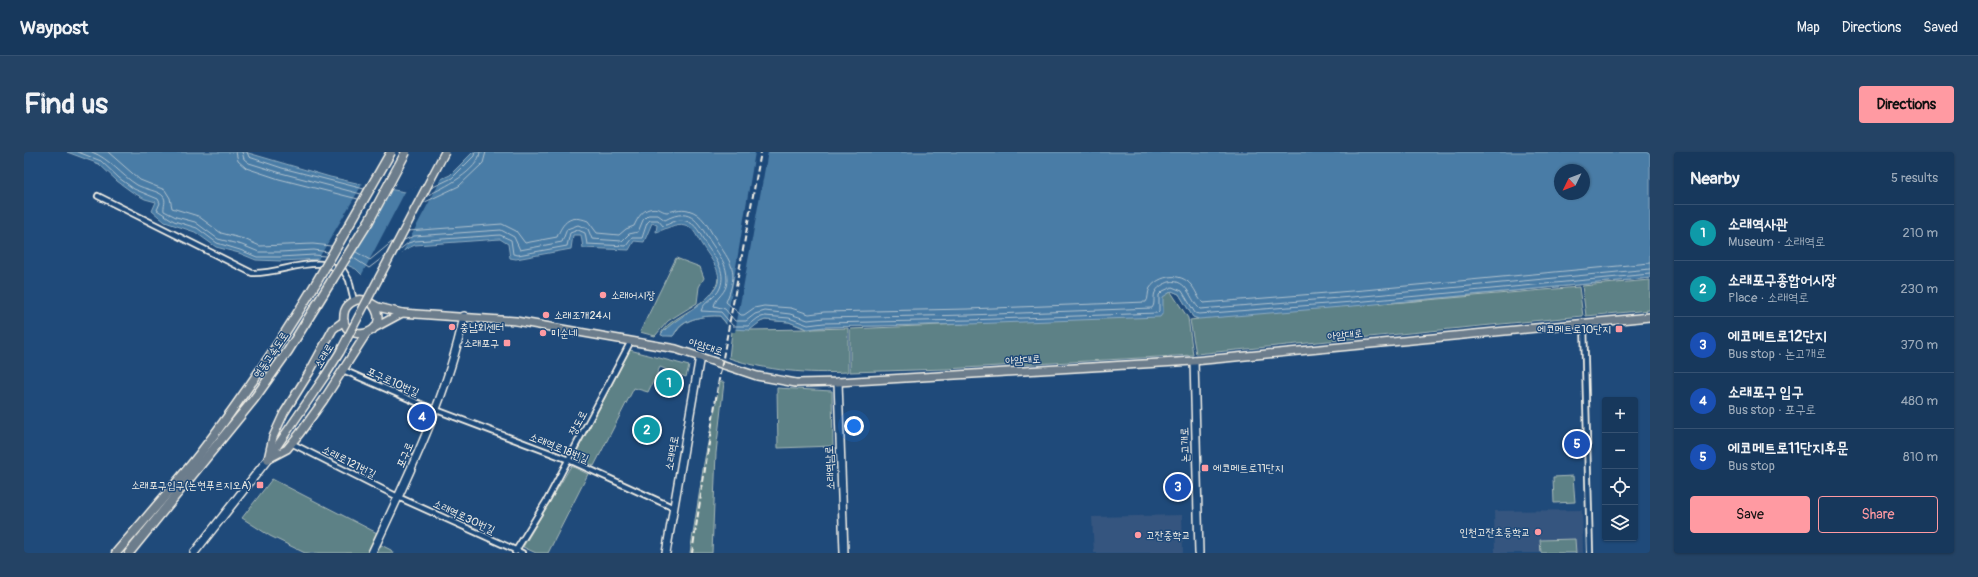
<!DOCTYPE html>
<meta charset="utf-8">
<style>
:root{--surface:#17385c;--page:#244365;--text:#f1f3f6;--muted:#9eacbb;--line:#365272;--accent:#ff9aa2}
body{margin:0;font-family:Pangolin,"Poor Story",sans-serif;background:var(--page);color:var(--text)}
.controls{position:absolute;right:12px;bottom:12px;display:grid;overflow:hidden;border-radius:4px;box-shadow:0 1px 3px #0004}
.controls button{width:36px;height:36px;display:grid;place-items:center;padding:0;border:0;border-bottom:1px solid var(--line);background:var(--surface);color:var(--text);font:20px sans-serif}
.compass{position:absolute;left:1530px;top:12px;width:36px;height:36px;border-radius:50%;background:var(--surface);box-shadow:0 1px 3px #0004;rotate:227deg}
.you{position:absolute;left:830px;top:274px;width:14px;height:14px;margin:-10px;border:3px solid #fff;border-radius:50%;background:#1a73e8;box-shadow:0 0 0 6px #1a73e833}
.badge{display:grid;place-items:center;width:26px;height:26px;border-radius:50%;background:var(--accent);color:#fff;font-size:13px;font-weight:700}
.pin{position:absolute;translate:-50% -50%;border:2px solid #fff;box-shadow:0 1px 4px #0006}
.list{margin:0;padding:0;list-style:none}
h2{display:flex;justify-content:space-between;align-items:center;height:52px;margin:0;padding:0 16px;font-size:17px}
h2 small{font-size:13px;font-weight:400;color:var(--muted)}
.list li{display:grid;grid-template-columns:26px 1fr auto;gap:12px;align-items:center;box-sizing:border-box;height:56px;padding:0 16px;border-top:1px solid var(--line)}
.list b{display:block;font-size:15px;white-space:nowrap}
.list p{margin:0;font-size:13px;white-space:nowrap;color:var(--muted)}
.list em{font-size:13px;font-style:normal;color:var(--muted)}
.actions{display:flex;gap:8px;padding:12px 16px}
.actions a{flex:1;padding:9px 0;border:1px solid var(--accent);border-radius:4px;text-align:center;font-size:14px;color:var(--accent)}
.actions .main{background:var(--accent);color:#111}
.icon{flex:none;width:22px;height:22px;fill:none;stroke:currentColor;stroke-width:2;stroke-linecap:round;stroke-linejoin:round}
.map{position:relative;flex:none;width:1626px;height:401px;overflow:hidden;border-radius:4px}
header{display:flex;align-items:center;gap:24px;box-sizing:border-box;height:56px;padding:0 20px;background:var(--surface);border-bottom:1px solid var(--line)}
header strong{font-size:19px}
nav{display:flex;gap:22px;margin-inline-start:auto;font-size:14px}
.intro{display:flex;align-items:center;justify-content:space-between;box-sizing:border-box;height:96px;padding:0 24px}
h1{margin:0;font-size:28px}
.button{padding:10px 18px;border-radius:4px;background:var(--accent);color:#111;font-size:14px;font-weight:700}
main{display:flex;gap:24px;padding:0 24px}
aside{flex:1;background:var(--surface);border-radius:4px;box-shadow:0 1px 3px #0004}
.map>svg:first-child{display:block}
</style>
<header>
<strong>Waypost</strong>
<nav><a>Map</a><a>Directions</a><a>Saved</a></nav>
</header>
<div class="intro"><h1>Find us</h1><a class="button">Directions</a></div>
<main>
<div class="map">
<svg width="1626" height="401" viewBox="0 0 1626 401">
<rect width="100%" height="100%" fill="#1f4a7a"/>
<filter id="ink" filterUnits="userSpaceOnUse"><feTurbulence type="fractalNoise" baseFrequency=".025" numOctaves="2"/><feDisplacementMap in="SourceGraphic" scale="8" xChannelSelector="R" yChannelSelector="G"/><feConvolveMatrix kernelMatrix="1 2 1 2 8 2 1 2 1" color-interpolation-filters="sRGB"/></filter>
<g filter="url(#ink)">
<!-- built -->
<g fill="#35557f">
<path d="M 1558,358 L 1559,401 L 1471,401 L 1470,359 Z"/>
<path d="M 1158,363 L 1159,401 L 1070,401 L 1068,365 Z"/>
</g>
<!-- green -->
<g fill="#5d8186" stroke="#a8b9b7" fill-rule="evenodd">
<path d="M 652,106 L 676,115 L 680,126 L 675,135 L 673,151 L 644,169 L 631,184 L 616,180 Z"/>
<path d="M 694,126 L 1626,126 L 1356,152 L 1555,135 L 1559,164 L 1172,202 L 1166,168 L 1174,167 L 1169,165 L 1155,142 L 1148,139 L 1139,144 L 1147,140 L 1164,166 L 1169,203 L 922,217 L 826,220 L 826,177 L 940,172 L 800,175 L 787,177 L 824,176 L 824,220 C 784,222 743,219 705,206 L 708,179 L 696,164 C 683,163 661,166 653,179 C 651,180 651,182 649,184 L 637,183 C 640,165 693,154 694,126 ZM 741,168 L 765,170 L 782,177 L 725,178 L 736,170 Z"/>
<path d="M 1626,128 L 1626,158 L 1562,164 L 1558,134 Z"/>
<path d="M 606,198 L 665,214 L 662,225 L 636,215 L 624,240 L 610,236 L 570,314 L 550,305 Z"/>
<path d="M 696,230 L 700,230 L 692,301 L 688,401 L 666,401 L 680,311 Z"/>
<path d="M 753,236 L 808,239 L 809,294 L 754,296 Z"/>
<path d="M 547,314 L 564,322 L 524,401 L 512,401 L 499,395 Z"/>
<path d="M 1549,324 L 1551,350 L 1530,351 L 1529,325 Z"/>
<path d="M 248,327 L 357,383 L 353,391 L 367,398 L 369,401 L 281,401 L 246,384 L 218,366 Z"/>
<path d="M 1551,387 L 1552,401 L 1517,401 L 1516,388 Z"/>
</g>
<!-- water -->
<path fill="#497ca6" stroke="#8dabc0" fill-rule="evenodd" d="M 43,0 L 221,0 L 306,25 L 337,32 L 381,40 L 415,28 L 426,23 L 449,0 L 1626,0 L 1626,126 L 1341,153 L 1175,167 L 1169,165 L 1155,142 L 1148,139 L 1139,145 L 1139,161 L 1136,165 L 945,172 L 800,175 L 784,177 L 765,170 L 741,168 L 736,170 L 726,178 L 707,177 L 696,164 C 683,163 661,166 653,178 C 651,180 651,182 649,184 L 639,184 L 637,182 C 653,164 677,157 691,137 C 702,122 685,105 678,93 C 673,86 671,76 661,73 C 652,70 641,78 632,80 L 633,73 L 628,71 L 620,90 L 610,89 L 605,98 L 559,96 L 557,83 L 549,83 L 547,97 L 492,107 L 486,106 L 484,92 L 476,87 L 391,93 L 382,97 L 350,124 L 339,124 L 332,117 L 323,113 L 295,107 L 257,109 L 232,108 L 215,101 L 192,95 L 171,80 L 141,70 L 128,59 L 132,50 L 121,47 L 108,40 L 93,29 L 75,12 ZM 1536,18 L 1560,18 L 1560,42 L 1536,42 Z"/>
<!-- pier -->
<g fill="#1f4a7a">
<path d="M 731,0 L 744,0 L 711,180 L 708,180 L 702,175 Z"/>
<path d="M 419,24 L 376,105 L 351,126 L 343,127 L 337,124 L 382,38 L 390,36 Z"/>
<path d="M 339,31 L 369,36 L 323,115 L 293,109 Z"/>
</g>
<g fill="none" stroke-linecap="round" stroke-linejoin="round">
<!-- shore -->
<g stroke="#b0c2ce" stroke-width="1">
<path d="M 54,0 L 77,9 L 95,26 L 110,37 L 134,47 L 136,51 L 133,58 L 150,69 L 173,76 L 193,91 L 216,98 L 233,105 L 256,105 L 290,103 L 301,104"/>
<path d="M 68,0 C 86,7 97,23 113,33 C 120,37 135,39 139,44 C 143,49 139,54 140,59 L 152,65 L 171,70 L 194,87 L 218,93 L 235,100 L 256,100 L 290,98 L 304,100"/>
<path d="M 84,0 L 116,28 L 141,38 L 146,46 L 148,56 L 174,64 L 197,81 L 220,87 L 236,94 L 289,92 L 307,94"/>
<path d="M 212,0 L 214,9 L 222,16 L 255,27 L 334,47"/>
<path d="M 218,0 L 220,7 L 225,11 L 257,21 L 337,42"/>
<path d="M 223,0 L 225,5 L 258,16 L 340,37"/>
<path d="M 407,36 L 428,26 L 450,4 L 451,0"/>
<path d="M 404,43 C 419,36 455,19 456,0"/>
<path d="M 399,51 L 435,34 L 459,11 L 462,0"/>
<path d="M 384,79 L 478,72 L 492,79 L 501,91 L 533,85 C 539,70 546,62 564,69 L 573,81 L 595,83 L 602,77 L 610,74 C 615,63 621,54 635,57 C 637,58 640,60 643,60 C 650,59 656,56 664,58 C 679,62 683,74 691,86 C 707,112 716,117 702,150 L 717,163 L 720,163 L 730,156 L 740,154 L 767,156 L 785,162 L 800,160 L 944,157 L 1122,150 C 1125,147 1123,141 1126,136 C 1135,123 1157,120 1167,133 C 1172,138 1174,147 1179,151 L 1340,138 L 1626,111"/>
<path d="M 380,88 L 390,84 L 477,78 L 490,85 L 496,98 L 538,90 L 543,77 L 554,73 L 564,77 L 568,87 L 598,89 L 605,82 L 614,80 L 619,68 L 624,63 L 634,63 L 641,68 C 669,53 675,73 688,92 C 696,104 703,112 703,128 C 703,142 692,144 690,154 L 701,157 L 711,169 L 722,169 L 731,162 L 741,159 L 766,162 L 784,168 L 800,166 L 945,163 L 1128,156 C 1132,151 1128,144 1132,139 C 1135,134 1140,132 1145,130 C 1164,126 1166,149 1176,157 L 1340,144 L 1626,117"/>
<path d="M 374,99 L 384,91 L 391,89 L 476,83 L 487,88 L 489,102 L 494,103 L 543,94 L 546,81 L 554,78 L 561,81 L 563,92 L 602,94 L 608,86 L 618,86 L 623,71 L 626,68 L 634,68 L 639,74 C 647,72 652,66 662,69 C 673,72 676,82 681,91 C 690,105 703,118 696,136 C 693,145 679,150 677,159 L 697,160 L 709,174 L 724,174 L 734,166 L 741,164 L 765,166 L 784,173 L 800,171 L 945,168 L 1133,161 L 1135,159 L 1135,143 L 1139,139 L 1148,135 L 1158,139 L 1171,161 L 1175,162 L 1341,149 L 1626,122"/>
<path d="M 332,100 L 346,108 L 369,89"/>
<path d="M 328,105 L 345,116 L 362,103"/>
</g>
<!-- street casing -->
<g stroke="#f4f1e8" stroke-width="8">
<g id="street">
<path d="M 74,44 L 228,121 C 252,122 274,110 298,112 C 305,113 313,116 319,118 L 325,128 L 330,149"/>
<path d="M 1560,171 L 1566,401"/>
<path d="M 319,218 L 399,253 L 545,308 L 650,356"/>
<path d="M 267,291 L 374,345 L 498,401"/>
<path d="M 491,400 L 523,348 L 607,189"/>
</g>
</g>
<!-- secondary casing -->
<g stroke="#f4f1e8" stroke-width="10">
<g id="secondary">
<path d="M 1170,209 L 1175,401"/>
<path d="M 814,230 L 820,401"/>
<path d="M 170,401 L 244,307"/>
<path d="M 348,401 C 383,326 423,246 440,164"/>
<path d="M 642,401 L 676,204"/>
</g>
</g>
<!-- primary casing -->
<g stroke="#f4f1e8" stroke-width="10">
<g id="primary">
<path d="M 349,153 C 371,184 315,194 320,162 C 321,153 331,146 340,148 C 345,149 349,153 354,155 C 362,157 370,159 378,161 L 352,175"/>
<path d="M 378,161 L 492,169 L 652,197 L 733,224 L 772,231 L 814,230 L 1170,209 L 1626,165"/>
<path d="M 247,303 L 301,224"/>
<path d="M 244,307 L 263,297 L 276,281 L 299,249 L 342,182"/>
<path d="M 244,307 L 249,285 L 260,261 L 285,221 L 309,177 L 320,169"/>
</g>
</g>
<!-- highway casing -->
<g stroke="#f4f1e8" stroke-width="11">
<g id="highway">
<path d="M 92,401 C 120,368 149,336 175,303 C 217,248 256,191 292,131"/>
<path d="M 105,401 L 230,247 L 264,199 L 308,128"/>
</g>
</g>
<!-- street -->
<use href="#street" stroke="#1f4a7a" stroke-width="4.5"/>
<!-- secondary -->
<use href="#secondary" stroke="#1f4a7a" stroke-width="7"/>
<!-- primary -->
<use href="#primary" stroke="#6c7d8c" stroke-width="7"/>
<!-- highway -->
<use href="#highway" stroke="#6c7d8c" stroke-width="8"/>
<!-- rail -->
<path stroke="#f4f1e8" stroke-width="2" stroke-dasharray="6 3" stroke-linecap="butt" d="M 668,401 L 694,233 L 737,0"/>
<!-- primary-bridge casing -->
<g stroke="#f4f1e8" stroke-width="10" stroke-linecap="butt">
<path id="primary-bridge" d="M 301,224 L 316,200 L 421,0"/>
</g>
<!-- highway-bridge casing -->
<g stroke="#f4f1e8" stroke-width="11" stroke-linecap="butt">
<g id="highway-bridge">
<path d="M 308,128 L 345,69 L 382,0"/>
<path d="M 292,131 L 367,0"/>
</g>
</g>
<!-- primary-bridge -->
<use href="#primary-bridge" stroke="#6c7d8c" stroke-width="7"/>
<!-- highway-bridge -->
<use href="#highway-bridge" stroke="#6c7d8c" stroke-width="8"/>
</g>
</g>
<!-- markers -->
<g fill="#ff9aa2" stroke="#1f4a7a" stroke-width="1.5">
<circle cx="579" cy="143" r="4"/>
<circle cx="522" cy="163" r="4"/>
<circle cx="428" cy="175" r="4"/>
<rect x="1591" y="173" width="8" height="8" rx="2"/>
<circle cx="519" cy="181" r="4"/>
<rect x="479" y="187" width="8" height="8" rx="2"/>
<rect x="1177" y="312" width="8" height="8" rx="2"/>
<rect x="232" y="329" width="8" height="8" rx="2"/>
<circle cx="1514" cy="380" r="4"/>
<circle cx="1114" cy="383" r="4"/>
</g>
<g text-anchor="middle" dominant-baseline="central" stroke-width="3" stroke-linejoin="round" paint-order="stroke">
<!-- poi labels -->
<g font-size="11" fill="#f4f1e8" stroke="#1f4a7a" text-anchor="start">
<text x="587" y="143">소래어시장</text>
<text x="530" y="163">소래조개24시</text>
<text x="436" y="175">충남회센터</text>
<text x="1587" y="177" text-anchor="end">에코메트로10단지</text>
<text x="527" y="181">미순네</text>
<text x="475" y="191" text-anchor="end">소래포구</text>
<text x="1189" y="316">에코메트로11단지</text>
<text x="228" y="333" text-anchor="end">소래포구입구(논현푸르지오A)</text>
<text x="1506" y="380" text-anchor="end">인천고잔초등학교</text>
<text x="1122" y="383">고잔중학교</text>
</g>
<!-- street labels -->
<g font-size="11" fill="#f4f1e8" stroke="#1f4a7a">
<text transform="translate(1321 183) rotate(-6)">아암대로</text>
<text transform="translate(682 195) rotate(18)">아암대로</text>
<text transform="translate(247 203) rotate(-56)">영동고속도로</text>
<text transform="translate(300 204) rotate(-59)">소래로</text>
<text transform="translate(999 208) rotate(-3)">아암대로</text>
<text transform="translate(369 230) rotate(24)">포구로10번길</text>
<text transform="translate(554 271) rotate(-62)">장도로</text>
<text transform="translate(1161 293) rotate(-92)">논고개로</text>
<text transform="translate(535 296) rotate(22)">소래역로18번길</text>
<text transform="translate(648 301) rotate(-80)">소래역로</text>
<text transform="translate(381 303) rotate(-67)">포구로</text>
<text transform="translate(325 310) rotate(27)">소래로121번길</text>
<text transform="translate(806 316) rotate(-92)">소래역남로</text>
<text transform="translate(440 365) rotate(25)">소래역로30번길</text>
</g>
</g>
</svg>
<div class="controls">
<button>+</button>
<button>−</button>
<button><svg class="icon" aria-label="locate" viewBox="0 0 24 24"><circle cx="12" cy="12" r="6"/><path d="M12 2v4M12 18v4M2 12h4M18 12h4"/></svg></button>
<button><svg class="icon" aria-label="layers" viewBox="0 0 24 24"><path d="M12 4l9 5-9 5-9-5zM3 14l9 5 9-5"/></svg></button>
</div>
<svg class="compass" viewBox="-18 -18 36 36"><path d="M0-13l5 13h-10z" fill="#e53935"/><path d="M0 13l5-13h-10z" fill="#9eacbb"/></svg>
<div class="you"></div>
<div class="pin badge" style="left:645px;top:231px;background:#0f9aa8">1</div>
<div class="pin badge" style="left:623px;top:278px;background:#0f9aa8">2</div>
<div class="pin badge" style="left:1154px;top:335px;background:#1a4fb4">3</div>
<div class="pin badge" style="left:398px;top:265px;background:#1a4fb4">4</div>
<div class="pin badge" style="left:1553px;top:292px;background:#1a4fb4">5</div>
</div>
<aside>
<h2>Nearby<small>5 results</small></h2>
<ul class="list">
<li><span class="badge" style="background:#0f9aa8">1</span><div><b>소래역사관</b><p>Museum · 소래역로</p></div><em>210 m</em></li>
<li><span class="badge" style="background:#0f9aa8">2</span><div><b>소래포구종합어시장</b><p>Place · 소래역로</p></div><em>230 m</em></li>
<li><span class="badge" style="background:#1a4fb4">3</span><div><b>에코메트로12단지</b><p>Bus stop · 논고개로</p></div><em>370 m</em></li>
<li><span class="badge" style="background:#1a4fb4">4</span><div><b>소래포구 입구</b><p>Bus stop · 포구로</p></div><em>480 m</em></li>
<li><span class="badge" style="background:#1a4fb4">5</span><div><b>에코메트로11단지후문</b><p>Bus stop</p></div><em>810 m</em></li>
</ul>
<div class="actions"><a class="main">Save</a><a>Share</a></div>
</aside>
</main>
